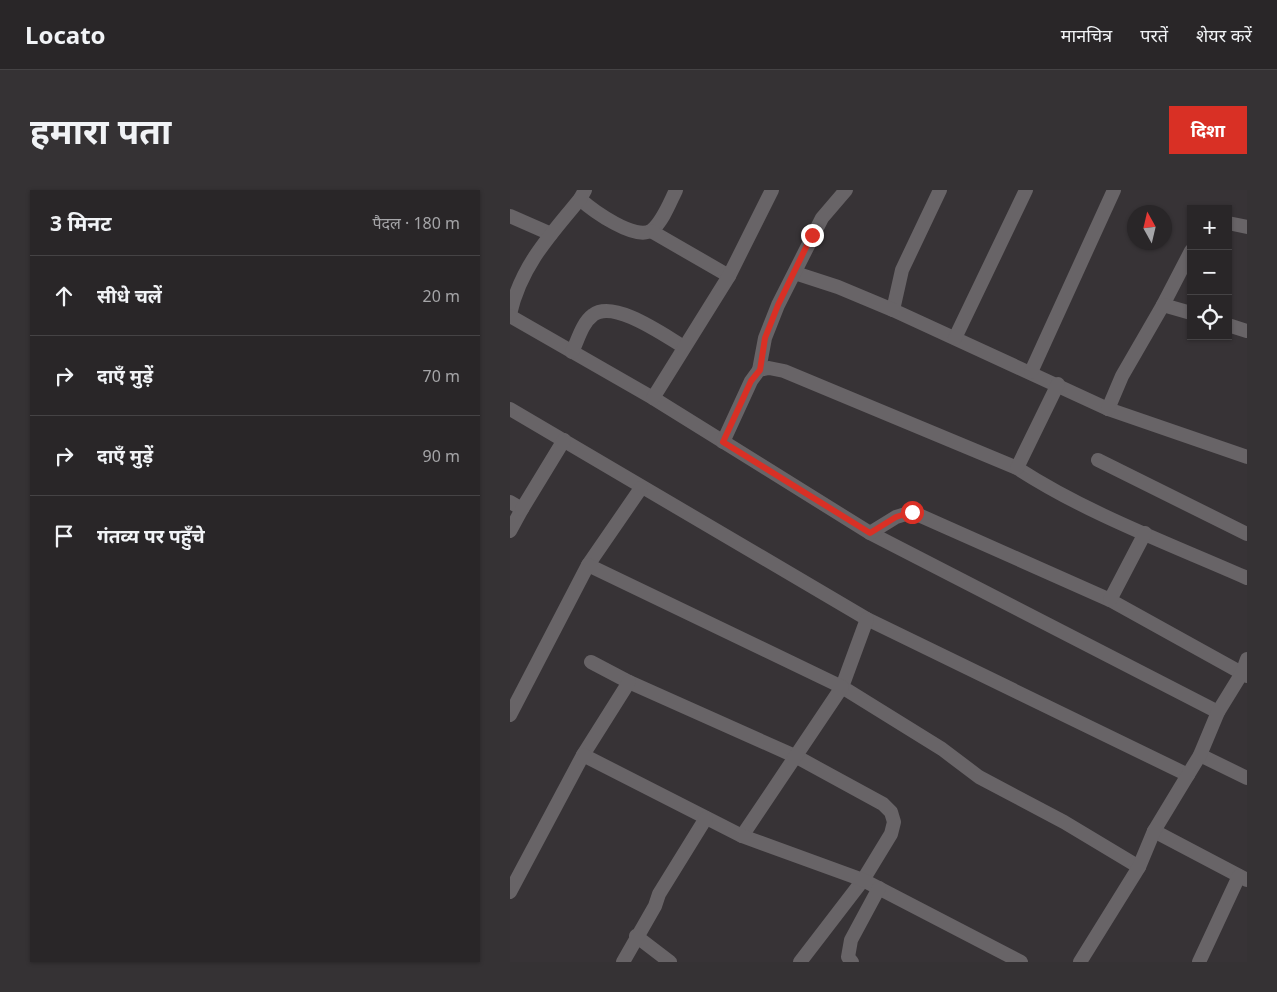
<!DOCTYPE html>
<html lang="hi">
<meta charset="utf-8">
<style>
:root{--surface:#292628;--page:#353234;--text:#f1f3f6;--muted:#a5a5a8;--line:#454345;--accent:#d93025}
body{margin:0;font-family:"Noto Sans","Noto Sans Devanagari",sans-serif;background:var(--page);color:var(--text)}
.controls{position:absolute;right:15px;top:15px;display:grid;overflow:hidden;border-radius:0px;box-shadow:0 1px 4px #0004}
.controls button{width:45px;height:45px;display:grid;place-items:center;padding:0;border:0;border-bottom:1px solid var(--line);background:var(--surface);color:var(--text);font:25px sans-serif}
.compass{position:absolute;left:617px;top:15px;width:45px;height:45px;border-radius:50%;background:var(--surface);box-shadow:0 1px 4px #0004;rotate:352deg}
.stop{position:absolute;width:15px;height:15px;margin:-11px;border:4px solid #d93025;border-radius:50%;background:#fff}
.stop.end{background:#d93025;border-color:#fff;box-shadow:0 1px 5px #0008}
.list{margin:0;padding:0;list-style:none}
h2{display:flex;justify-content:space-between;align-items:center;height:65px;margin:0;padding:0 20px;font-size:21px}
h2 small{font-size:16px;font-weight:400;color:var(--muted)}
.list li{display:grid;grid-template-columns:32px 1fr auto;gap:15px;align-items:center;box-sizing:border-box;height:80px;padding:0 20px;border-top:1px solid var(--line)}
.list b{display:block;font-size:19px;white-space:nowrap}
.list em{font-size:16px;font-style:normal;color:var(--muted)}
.icon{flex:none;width:28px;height:28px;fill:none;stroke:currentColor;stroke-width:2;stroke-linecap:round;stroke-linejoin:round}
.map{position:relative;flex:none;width:737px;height:772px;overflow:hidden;border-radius:0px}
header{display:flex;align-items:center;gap:30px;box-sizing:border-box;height:70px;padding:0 25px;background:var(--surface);border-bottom:1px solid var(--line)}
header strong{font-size:24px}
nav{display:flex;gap:28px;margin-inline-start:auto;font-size:18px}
.intro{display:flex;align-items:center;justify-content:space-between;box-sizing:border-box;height:120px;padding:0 30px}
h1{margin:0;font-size:35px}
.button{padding:12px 22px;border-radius:0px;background:var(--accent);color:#fff;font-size:18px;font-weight:700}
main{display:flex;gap:30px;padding:0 30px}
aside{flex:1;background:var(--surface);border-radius:0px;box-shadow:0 1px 4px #0004}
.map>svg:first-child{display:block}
</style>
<header>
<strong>Locato</strong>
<nav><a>मानचित्र</a><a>परतें</a><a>शेयर करें</a></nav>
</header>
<div class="intro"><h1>हमारा पता</h1><a class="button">दिशा</a></div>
<main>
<aside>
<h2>3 मिनट<small>पैदल · 180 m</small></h2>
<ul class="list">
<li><svg class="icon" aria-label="ahead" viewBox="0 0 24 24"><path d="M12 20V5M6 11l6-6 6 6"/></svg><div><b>सीधे चलें</b></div><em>20 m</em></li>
<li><svg class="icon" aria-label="right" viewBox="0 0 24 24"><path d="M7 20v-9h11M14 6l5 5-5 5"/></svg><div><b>दाएँ मुड़ें</b></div><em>70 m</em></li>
<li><svg class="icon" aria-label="right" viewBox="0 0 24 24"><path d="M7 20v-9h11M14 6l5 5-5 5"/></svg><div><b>दाएँ मुड़ें</b></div><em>90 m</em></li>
<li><svg class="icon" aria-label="arrive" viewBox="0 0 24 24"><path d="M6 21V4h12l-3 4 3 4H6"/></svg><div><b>गंतव्य पर पहुँचे</b></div></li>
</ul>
</aside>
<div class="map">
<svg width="737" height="772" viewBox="0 0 737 772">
<rect width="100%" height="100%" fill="#373336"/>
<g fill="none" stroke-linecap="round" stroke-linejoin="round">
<!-- minor -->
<g stroke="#686467" stroke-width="14">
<path d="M 430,0 L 392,80 L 383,120 L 598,219 L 737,267"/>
<path d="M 70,9 C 82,20 126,52 142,40 C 153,31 160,12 166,0"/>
<path d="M 0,26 L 41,44"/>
<path d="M 718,33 L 737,37"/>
<path d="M 141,41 L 219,86"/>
<path d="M 285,83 L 328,97 L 383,120"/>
<path d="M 653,115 L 681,61"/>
<path d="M 0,124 C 11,76 40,45 70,9 L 75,0"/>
<path d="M 0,126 L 143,208 L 360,343 L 708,522"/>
<path d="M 718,135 L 737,141"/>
<path d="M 445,148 L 516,0"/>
<path d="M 62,162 C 68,150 72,133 83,125 C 104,109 155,146 174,157"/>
<path d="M 249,180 L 255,148 L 268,115 L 312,28 L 336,0"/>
<path d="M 521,182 L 604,0"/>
<path d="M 143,208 L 219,86 L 262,0"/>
<path d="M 0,219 L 357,429 L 678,585"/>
<path d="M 598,219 L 612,186 L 653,115 L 681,123"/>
<path d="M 213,252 L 241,191 L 249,180 L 259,178 L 274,181 L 507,278 C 578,324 660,354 737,388"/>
<path d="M 588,270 L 737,344"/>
<path d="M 507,278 L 548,194"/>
<path d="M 0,312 L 12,319 L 0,341"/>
<path d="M 12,319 L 54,250"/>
<path d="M 360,343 L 386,327 L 402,322 L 600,410 L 737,486"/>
<path d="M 78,375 L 131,298"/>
<path d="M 600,410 L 635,343"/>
<path d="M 357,429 L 332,497 L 432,559 L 469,587 L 554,632 L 629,677"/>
<path d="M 81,472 L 119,492 L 287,567 L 373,614 L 381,622 L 384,632 L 381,644 L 353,690 L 290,772"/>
<path d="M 0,525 L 78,375 L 332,497 L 232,646"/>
<path d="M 73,565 L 119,492"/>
<path d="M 690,565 L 737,588"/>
<path d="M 644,641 L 737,690"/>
<path d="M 0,702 L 73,565 L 232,646 L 353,690 L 511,772"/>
<path d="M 126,746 L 160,772"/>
<path d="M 113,772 L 145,716 L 149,704 L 196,628"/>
<path d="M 342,772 L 338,767 L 341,750 L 369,698"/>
<path d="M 570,772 L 629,677 L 644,641 L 690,565 L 708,522 L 732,483 L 737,469"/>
<path d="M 689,772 L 729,686"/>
</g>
</g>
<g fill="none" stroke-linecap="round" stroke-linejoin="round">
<!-- route -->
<path stroke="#d93025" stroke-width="6" d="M 302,45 L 268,115 L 255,148 L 250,180 L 241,191 L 213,252 L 360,343 L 386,327 L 402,322"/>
</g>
</svg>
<div class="controls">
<button>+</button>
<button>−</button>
<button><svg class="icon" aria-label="locate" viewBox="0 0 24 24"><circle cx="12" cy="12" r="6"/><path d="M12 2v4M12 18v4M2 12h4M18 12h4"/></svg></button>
</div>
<svg class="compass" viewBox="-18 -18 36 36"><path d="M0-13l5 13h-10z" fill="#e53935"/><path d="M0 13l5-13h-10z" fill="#a5a5a8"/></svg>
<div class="stop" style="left:402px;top:322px"></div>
<div class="stop end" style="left:302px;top:45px"></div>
</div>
</main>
